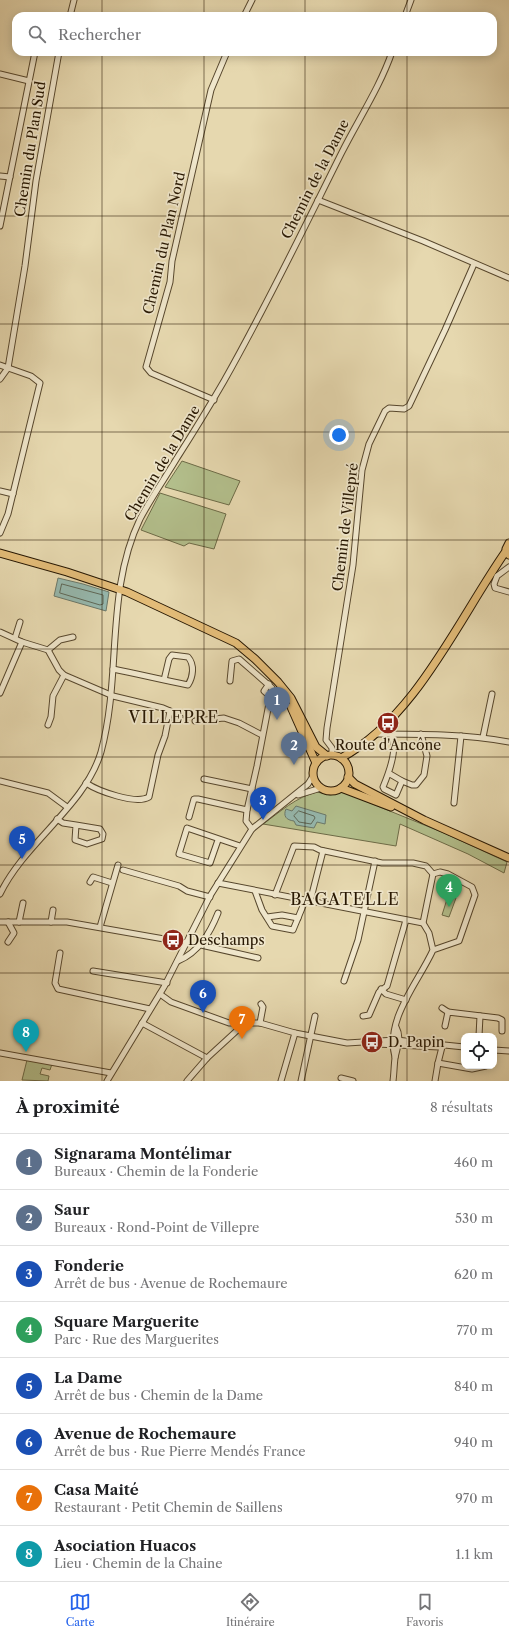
<!DOCTYPE html>
<html lang="fr">
<meta charset="utf-8">
<style>
:root{--surface:#fff;--page:#f2f2f2;--text:#202124;--muted:#757577;--line:#e0e0e0;--accent:#2563eb}
body{margin:0;font-family:"Libre Caslon Text",serif;background:var(--page);color:var(--text)}
.controls{position:absolute;right:12px;bottom:12px;display:grid;overflow:hidden;border-radius:8px;box-shadow:0 2px 10px #0003}
.controls button{width:36px;height:36px;display:grid;place-items:center;padding:0;border:0;border-bottom:1px solid var(--line);background:var(--surface);color:var(--text);font:20px sans-serif}
.you{position:absolute;left:339px;top:435px;width:14px;height:14px;margin:-10px;border:3px solid #fff;border-radius:50%;background:#1a73e8;box-shadow:0 0 0 6px #1a73e833}
.badge{display:grid;place-items:center;width:26px;height:26px;border-radius:50%;background:var(--accent);color:#fff;font-size:13px;font-weight:700}
.pin{position:absolute;translate:-50% -33px;filter:drop-shadow(0 1px 2px #0008)}
.pin::after{content:'';position:absolute;top:21px;width:14px;height:12px;background:inherit;clip-path:polygon(0 0,100% 0,50% 100%)}
.list{margin:0;padding:0;list-style:none}
h2{display:flex;justify-content:space-between;align-items:center;height:52px;margin:0;padding:0 16px;font-size:17px}
h2 small{font-size:13px;font-weight:400;color:var(--muted)}
.list li{display:grid;grid-template-columns:26px 1fr auto;gap:12px;align-items:center;box-sizing:border-box;height:56px;padding:0 16px;border-top:1px solid var(--line)}
.list b{display:block;font-size:15px;white-space:nowrap}
.list p{margin:0;font-size:13px;white-space:nowrap;color:var(--muted)}
.list em{font-size:13px;font-style:normal;color:var(--muted)}
.icon{flex:none;width:22px;height:22px;fill:none;stroke:currentColor;stroke-width:2;stroke-linecap:round;stroke-linejoin:round}
.map{position:relative;flex:none;width:509px;height:1081px;overflow:hidden}
.search{position:absolute;background:var(--surface);box-shadow:0 2px 10px #0003;left:12px;right:12px;top:12px;height:44px;display:flex;align-items:center;gap:10px;box-sizing:border-box;padding:0 14px;border-radius:12px;color:var(--muted);font-size:15px}
.sheet{height:500px;background:var(--surface)}
nav{display:flex;justify-content:space-around;align-items:center;box-sizing:border-box;height:56px;border-top:1px solid var(--line);background:var(--surface);font-size:11px;color:var(--muted)}
nav a{display:grid;justify-items:center;gap:2px}
nav .on{color:var(--accent)}
.map>svg:first-child{display:block}
</style>
<div class="map">
<svg width="509" height="1081" viewBox="0 0 509 1081">
<rect width="100%" height="100%" fill="#e6d8af"/>
<filter id="stains"><feTurbulence type="fractalNoise" baseFrequency=".005" numOctaves="4"/><feColorMatrix values="0 0 0 0 .2 0 0 0 0 .09 0 0 0 0 .02 0 0 0 .5 -.17"/></filter>
<radialGradient id="worn" r=".72"><stop offset=".6" stop-color="#630" stop-opacity="0"/><stop offset="1" stop-color="#630" stop-opacity=".3"/></radialGradient>
<!-- green -->
<g fill="#b3bf8c" stroke="#6d6b47">
<path d="M 182,461 L 240,481 L 229,505 L 165,487 Z"/>
<path d="M 160,493 L 226,514 L 214,549 L 189,543 L 184,546 L 141,530 Z"/>
<path d="M 317,792 L 330,795 L 343,792 L 444,833 L 507,862 L 504,873 L 468,854 L 400,824 L 396,846 L 263,824 C 280,812 296,797 317,792 Z"/>
<path d="M 448,896 L 456,898 L 449,917 L 442,915 Z"/>
<path d="M 27,1060 L 52,1064 L 50,1070 L 42,1068 L 40,1074 L 49,1076 L 48,1081 L 22,1080 Z"/>
</g>
<!-- water -->
<g fill="#96b9af" stroke="#6a786a">
<path d="M 58,578 L 83,584 L 109,592 L 106,611 L 54,596 Z"/>
<path d="M 296,806 L 326,815 L 325,824 L 317,822 L 314,828 L 296,825 L 294,821 C 286,820 283,816 286,809 L 292,811 Z"/>
</g>
<g fill="none" stroke-linecap="round" stroke-linejoin="round">
<!-- shore -->
<g stroke="#5e6858" stroke-width="1">
<path d="M 62,584 L 103,595 L 103,604 L 100,605 L 60,593 Z"/>
<path d="M 299,811 L 314,816 L 315,818 L 311,824 L 299,822 L 294,816 Z"/>
</g>
<!-- minor casing -->
<g stroke="#57472d" stroke-width="7">
<g id="minor">
<path d="M 70,16 L 74,0"/>
<path d="M 244,16 L 252,0"/>
<path d="M 405,16 L 411,0"/>
<path d="M 0,74 L 29,81"/>
<path d="M 0,176 L 10,177"/>
<path d="M 318,200 L 423,241 L 509,278"/>
<path d="M 0,226 L 35,52"/>
<path d="M 0,365 L 31,376 L 40,383 L 8,514 L 0,533"/>
<path d="M 0,379 L 8,368 L 25,266 L 36,181 L 59,52"/>
<path d="M 214,400 L 151,373 L 146,367 L 170,282 L 172,261 L 211,90 L 227,52"/>
<path d="M 0,491 L 13,494"/>
<path d="M 509,567 L 497,576 L 494,584 L 495,588 L 509,592"/>
<path d="M 0,632 L 22,642 L 48,650 L 59,670 L 64,675 L 113,696 L 163,708 L 170,711 L 165,736 L 158,755 L 149,797 C 136,805 98,791 86,783"/>
<path d="M 15,638 L 20,622"/>
<path d="M 48,650 L 60,640 L 73,637"/>
<path d="M 113,669 C 138,674 163,680 188,685 C 193,677 195,665 188,657 L 172,655 L 169,659 L 164,680"/>
<path d="M 230,681 L 232,661 L 239,659 L 272,688 L 257,766 L 247,810 L 246,821 L 252,829"/>
<path d="M 269,684 L 264,691 L 271,697"/>
<path d="M 0,693 L 22,642"/>
<path d="M 170,711 L 180,717"/>
<path d="M 195,721 L 224,718 L 239,723 L 262,735"/>
<path d="M 48,725 L 51,717 L 53,696 L 64,675"/>
<path d="M 384,727 C 386,729 390,732 391,734 C 399,747 388,775 383,787 L 384,789 L 396,795 L 402,781 L 390,774"/>
<path d="M 376,734 C 421,734 465,734 509,742"/>
<path d="M 483,737 L 492,694"/>
<path d="M 332,755 L 332,748 L 326,740 L 327,728 L 353,565 L 362,470 L 369,444 L 385,411 L 389,408 L 404,409 L 409,406 L 445,330 L 474,264"/>
<path d="M 204,779 L 252,789"/>
<path d="M 0,781 L 48,793 L 67,807"/>
<path d="M 402,781 L 412,785 L 416,785 L 424,775 L 427,756 L 421,734"/>
<path d="M 298,795 L 321,788"/>
<path d="M 454,803 L 461,736"/>
<path d="M 189,817 L 194,799 L 198,799 L 247,810"/>
<path d="M 57,819 L 63,823 L 76,825 L 75,840 L 87,844 L 102,839 L 103,834 L 100,829 L 76,825"/>
<path d="M 218,840 L 210,863 L 179,854 L 187,828 L 240,846"/>
<path d="M 123,870 L 179,886 L 187,891 L 210,897"/>
<path d="M 90,882 L 93,877 L 112,883"/>
<path d="M 218,883 L 423,923"/>
<path d="M 255,891 L 262,910 L 272,926 L 293,930 L 305,901"/>
<path d="M 0,894 C 25,842 85,806 101,752 C 122,675 105,592 140,519 C 151,498 165,478 177,458 C 193,433 209,407 224,381 C 266,307 303,230 341,154 C 358,120 380,87 392,52"/>
<path d="M 275,895 L 294,846 L 314,847 L 320,850 L 382,863 L 413,863 L 426,866 L 433,874"/>
<path d="M 310,902 L 323,851"/>
<path d="M 267,917 L 282,915 L 298,918"/>
<path d="M 0,922 L 67,922 L 187,943"/>
<path d="M 19,922 L 23,903"/>
<path d="M 51,922 L 53,910"/>
<path d="M 100,927 L 118,865"/>
<path d="M 8,942 L 14,933 L 8,922"/>
<path d="M 201,945 L 258,958"/>
<path d="M 60,953 L 55,983 L 58,989 L 150,1009"/>
<path d="M 178,961 C 199,952 210,933 218,913"/>
<path d="M 93,971 L 167,983"/>
<path d="M 344,981 L 358,940 L 375,861"/>
<path d="M 381,989 L 386,994 L 406,1000"/>
<path d="M 160,994 L 171,1002 L 229,1023 L 260,1023 L 295,1033 L 347,1043 L 396,1040 L 464,1047"/>
<path d="M 442,1008 L 448,1012"/>
<path d="M 363,1016 L 369,1015 L 379,992 L 387,986 L 406,920"/>
<path d="M 142,1023 L 207,1058"/>
<path d="M 260,1023 L 263,1007 L 261,1004"/>
<path d="M 445,1026 L 448,1012 L 498,1018 L 502,1020 L 502,1031"/>
<path d="M 479,1036 L 480,1016"/>
<path d="M 377,1044 L 439,1047"/>
<path d="M 442,1047 L 438,1063 L 472,1069 L 486,1066"/>
<path d="M 494,1050 L 509,1051"/>
<path d="M 0,1053 L 111,1073"/>
<path d="M 395,1057 C 385,1019 418,983 433,950 L 459,941 L 475,895 L 472,887 L 448,874 L 440,872 L 433,874 L 423,923 L 429,933 L 433,950"/>
<path d="M 341,1078 L 353,1081"/>
<path d="M 107,1081 L 164,987 L 210,896 L 252,829 L 308,784 L 313,776"/>
<path d="M 187,1081 L 207,1058 L 243,1025"/>
<path d="M 281,1081 L 295,1033"/>
<path d="M 301,1081 L 315,1016"/>
<path d="M 393,1081 C 394,1074 394,1066 395,1058 C 397,1047 402,1038 396,1027"/>
<path d="M 435,1081 L 438,1063"/>
</g>
</g>
<!-- major casing -->
<g stroke="#271702" stroke-width="9">
<g id="major">
<path d="M 0,553 L 67,572 L 127,592 L 236,643 L 255,659 L 278,682 L 291,698 L 316,747 L 327,756"/>
<path d="M 509,555 L 506,549 L 509,543"/>
<path d="M 291,707 L 316,763"/>
<circle cx="331" cy="773" r="18"/>
<path d="M 341,758 C 416,718 459,618 506,551"/>
<path d="M 348,777 L 355,784 L 424,820 L 509,858"/>
<path d="M 341,788 L 391,807"/>
</g>
</g>
<!-- minor -->
<use href="#minor" stroke="#efe6cb" stroke-width="5"/>
<!-- major -->
<use href="#major" stroke="#e3bc78" stroke-width="7"/>
</g>
<!-- grid -->
<path fill="none" stroke="#271702" stroke-width="1" stroke-opacity="0.55" d="M 102,0 L 102,16M 204,0 L 204,16M 305,0 L 305,16M 407,0 L 407,16M 102,52 L 102,1081M 204,52 L 204,1081M 305,52 L 305,1081M 407,52 L 407,1081M 0,108 L 509,108M 0,216 L 509,216M 0,324 L 509,324M 0,432 L 509,432M 0,540 L 509,540M 0,649 L 509,649M 0,757 L 509,757M 0,865 L 509,865M 0,973 L 509,973"/>
<!-- icons -->
<defs>
<g id="bus-disc" transform="scale(1.15)"><circle r="9.5" fill="#8f2418" stroke="#efe6cb"/><path d="M-5-6H5V4H4V6H2V4H-2V6H-4V4H-5ZM-3.5-4V0h7V-4ZM-3.5 1.2v1.5H-2V1.2ZM2 1.2v1.5H3.5V1.2Z" fill="#fff"/></g>
</defs>
<g fill-rule="evenodd">
<use href="#bus-disc" x="388" y="723"/>
<use href="#bus-disc" x="173" y="940"/>
<use href="#bus-disc" x="372" y="1042"/>
</g>
<g text-anchor="middle" dominant-baseline="central" stroke-width="3.5" stroke-linejoin="round" paint-order="stroke">
<!-- street labels -->
<g font-size="14" fill="#271702" stroke="#efe6cb">
<text transform="translate(30 149) rotate(-81)">Chemin du Plan Sud</text>
<text transform="translate(315 179) rotate(-63)">Chemin de la Dame</text>
<text transform="translate(164 243) rotate(-77)">Chemin du Plan Nord</text>
<text transform="translate(162 463) rotate(-59)">Chemin de la Dame</text>
<text transform="translate(345 527) rotate(-83)">Chemin de Villepré</text>
</g>
<!-- poi labels -->
<g font-size="14" fill="#271702" stroke="#efe6cb" text-anchor="start">
<text x="388" y="745" text-anchor="middle">Route d'Ancône</text>
<text x="188" y="940">Deschamps</text>
<text x="388" y="1042">D. Papin</text>
</g>
<!-- quarter labels -->
<g font-size="16" letter-spacing="1" fill="#271702" stroke="#efe6cb">
<text x="174" y="717">VILLEPRE</text>
<text x="345" y="899">BAGATELLE</text>
</g>
</g>
<rect width="100%" height="100%" filter="url(#stains)"/>
<rect width="100%" height="100%" fill="url(#worn)"/>
</svg>
<div class="controls">
<button><svg class="icon" aria-label="locate" viewBox="0 0 24 24"><circle cx="12" cy="12" r="6"/><path d="M12 2v4M12 18v4M2 12h4M18 12h4"/></svg></button>
</div>
<div class="you"></div>
<div class="pin badge" style="left:277px;top:720px;background:#5c6f8a">1</div>
<div class="pin badge" style="left:294px;top:765px;background:#5c6f8a">2</div>
<div class="pin badge" style="left:263px;top:820px;background:#1a4fb4">3</div>
<div class="pin badge" style="left:449px;top:907px;background:#2e9e5b">4</div>
<div class="pin badge" style="left:22px;top:859px;background:#1a4fb4">5</div>
<div class="pin badge" style="left:203px;top:1013px;background:#1a4fb4">6</div>
<div class="pin badge" style="left:242px;top:1039px;background:#e8710a">7</div>
<div class="pin badge" style="left:26px;top:1052px;background:#0f9aa8">8</div>
<div class="search"><svg class="icon" aria-label="search" viewBox="0 0 24 24"><circle cx="10" cy="10" r="6"/><path d="M15 15l6 6"/></svg>Rechercher</div>
</div>
<section class="sheet">
<h2>À proximité<small>8 résultats</small></h2>
<ul class="list">
<li><span class="badge" style="background:#5c6f8a">1</span><div><b>Signarama Montélimar</b><p>Bureaux · Chemin de la Fonderie</p></div><em>460 m</em></li>
<li><span class="badge" style="background:#5c6f8a">2</span><div><b>Saur</b><p>Bureaux · Rond-Point de Villepre</p></div><em>530 m</em></li>
<li><span class="badge" style="background:#1a4fb4">3</span><div><b>Fonderie</b><p>Arrêt de bus · Avenue de Rochemaure</p></div><em>620 m</em></li>
<li><span class="badge" style="background:#2e9e5b">4</span><div><b>Square Marguerite</b><p>Parc · Rue des Marguerites</p></div><em>770 m</em></li>
<li><span class="badge" style="background:#1a4fb4">5</span><div><b>La Dame</b><p>Arrêt de bus · Chemin de la Dame</p></div><em>840 m</em></li>
<li><span class="badge" style="background:#1a4fb4">6</span><div><b>Avenue de Rochemaure</b><p>Arrêt de bus · Rue Pierre Mendés France</p></div><em>940 m</em></li>
<li><span class="badge" style="background:#e8710a">7</span><div><b>Casa Maité</b><p>Restaurant · Petit Chemin de Saillens</p></div><em>970 m</em></li>
<li><span class="badge" style="background:#0f9aa8">8</span><div><b>Asociation Huacos</b><p>Lieu · Chemin de la Chaine</p></div><em>1.1 km</em></li>
</ul>
</section>
<nav>
<a class="on"><svg class="icon" aria-label="map" viewBox="0 0 24 24"><path d="M3 6l6-2 6 2 6-2v14l-6 2-6-2-6 2zM9 4v14M15 6v14"/></svg>Carte</a>
<a><svg class="icon" aria-label="directions" viewBox="0 0 24 24"><path d="M12 3l9 9-9 9-9-9zM9 14v-3h6M13 9l2 2-2 2"/></svg>Itinéraire</a>
<a><svg class="icon" aria-label="saved" viewBox="0 0 24 24"><path d="M7 4h10v16l-5-4-5 4z"/></svg>Favoris</a>
</nav>
